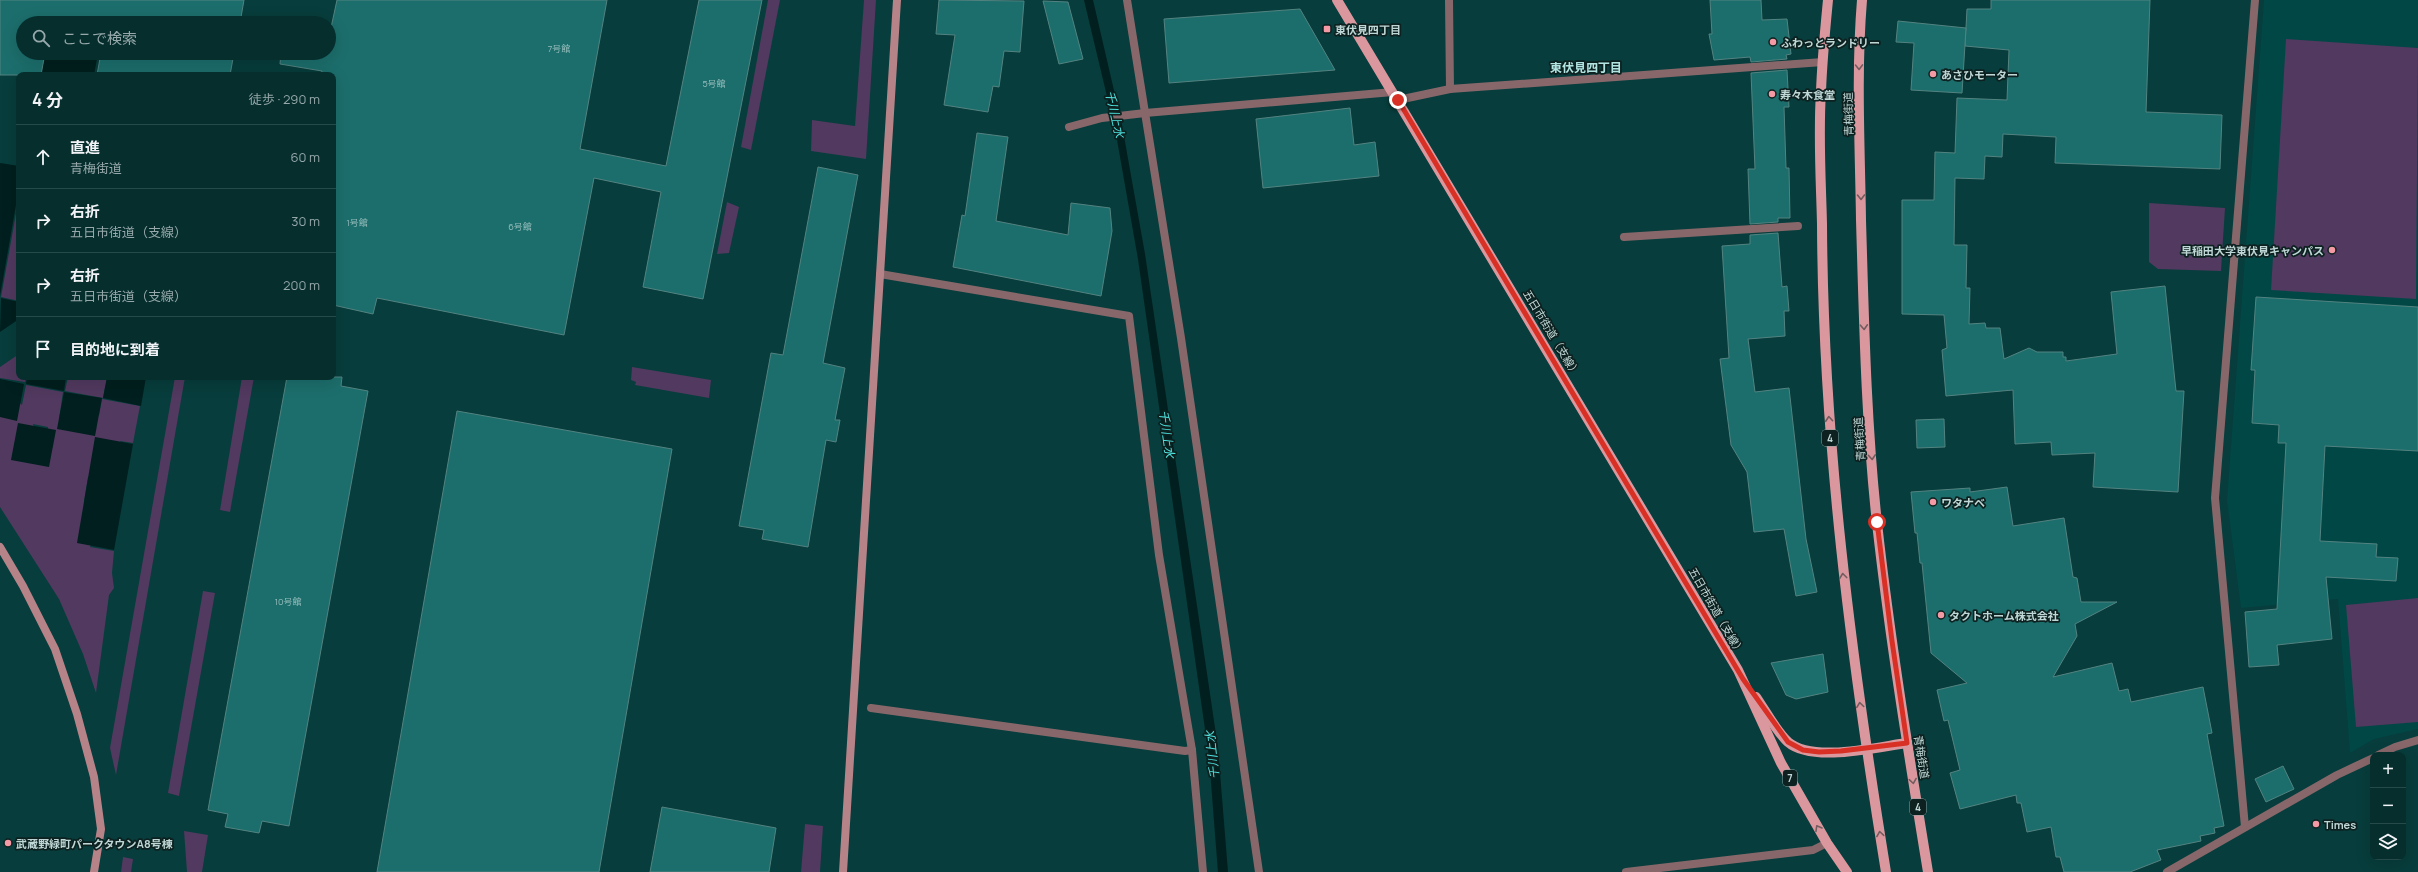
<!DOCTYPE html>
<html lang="ja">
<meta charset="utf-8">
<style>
:root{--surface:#052e2d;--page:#0e3635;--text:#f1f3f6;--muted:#97a8aa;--line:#264a49}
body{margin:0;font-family:Manrope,"Noto Sans JP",sans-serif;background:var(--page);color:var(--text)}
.controls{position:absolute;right:12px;bottom:12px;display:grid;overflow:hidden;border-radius:8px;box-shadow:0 4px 16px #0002}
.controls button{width:36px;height:36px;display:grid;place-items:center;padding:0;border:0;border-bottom:1px solid var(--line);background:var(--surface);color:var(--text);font:20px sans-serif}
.stop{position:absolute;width:12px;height:12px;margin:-9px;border:3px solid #d93025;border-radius:50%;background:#fff}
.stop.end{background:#d93025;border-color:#fff;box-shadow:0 1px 4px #0008}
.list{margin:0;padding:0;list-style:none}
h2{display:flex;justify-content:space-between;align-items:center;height:52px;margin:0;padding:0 16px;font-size:17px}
h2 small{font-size:13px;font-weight:400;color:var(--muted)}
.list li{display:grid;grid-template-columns:26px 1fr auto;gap:12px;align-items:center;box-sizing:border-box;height:64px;padding:0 16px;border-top:1px solid var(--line)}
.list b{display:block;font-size:15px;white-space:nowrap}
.list p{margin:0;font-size:13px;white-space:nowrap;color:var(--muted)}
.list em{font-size:13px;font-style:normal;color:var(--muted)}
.icon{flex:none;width:22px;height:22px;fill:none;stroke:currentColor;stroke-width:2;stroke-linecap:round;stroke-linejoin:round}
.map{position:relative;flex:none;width:2418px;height:872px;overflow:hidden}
.search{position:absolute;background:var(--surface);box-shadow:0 4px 16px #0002;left:16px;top:16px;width:320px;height:44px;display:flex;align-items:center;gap:10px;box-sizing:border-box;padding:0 14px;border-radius:22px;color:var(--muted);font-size:15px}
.panel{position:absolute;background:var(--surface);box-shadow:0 4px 16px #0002;left:16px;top:72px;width:320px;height:308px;border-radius:8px}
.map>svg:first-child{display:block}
</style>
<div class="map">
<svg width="2418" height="872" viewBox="0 0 2418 872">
<rect width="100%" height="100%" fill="#073d3c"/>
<!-- built -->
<path fill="#004745" d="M 2264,0 L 2418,0 L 2418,729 L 2374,739 L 2350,753 L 2338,599 L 2241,608 L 2227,500 Z"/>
<!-- green -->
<g fill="#51395f" fill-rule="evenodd">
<path d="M 768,0 L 780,0 L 751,150 L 741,147 Z"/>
<path d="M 864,0 L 876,0 L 866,159 L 811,151 L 812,120 L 855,126 Z"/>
<path d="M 2286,39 L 2418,48 L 2416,299 L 2271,290 Z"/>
<path d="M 19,197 L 19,301 L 1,297 Z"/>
<path d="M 727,202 L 739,207 L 729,253 L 717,254 Z"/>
<path d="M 2149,203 L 2225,208 L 2221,271 L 2158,269 L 2149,262 Z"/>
<path d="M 19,354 L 19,377 L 26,377 L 25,382 L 0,378 L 0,367 Z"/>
<path d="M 632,367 L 711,380 L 709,398 L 635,385 L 636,382 L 631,380 Z"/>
<path d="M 68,377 L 107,377 L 103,398 L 65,391 Z"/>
<path d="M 175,377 L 185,377 L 116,775 L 110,748 Z"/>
<path d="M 242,377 L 254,377 L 230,512 L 220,510 Z"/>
<path d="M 26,385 L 63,392 L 59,419 L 88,414 L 99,415 L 102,399 L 140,406 L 133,443 L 120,441 L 123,446 L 104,468 L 88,477 L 84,501 L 89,505 L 93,539 L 90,547 L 114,551 L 112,573 L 114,588 L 109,595 L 96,693 L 83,654 L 59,599 L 0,507 L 0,394 L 16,400 L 22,405 ZM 33,424 L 48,427 L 47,450 L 38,448 Z"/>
<path d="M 203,591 L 215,593 L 179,796 L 168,793 Z"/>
<path d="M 2418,598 L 2418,722 L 2356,727 L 2346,605 Z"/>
<path d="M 805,824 L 823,826 L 820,872 L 801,872 Z"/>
<path d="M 184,831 L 208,835 L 202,872 L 187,872 Z"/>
<path d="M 123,857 L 133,859 L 131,872 L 121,872 Z"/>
</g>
<!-- water -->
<g fill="#001f1e">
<path d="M 1084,0 L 1093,0 L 1122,125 L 1145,254 L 1218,748 L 1228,872 L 1218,872 L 1209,757 L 1138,259 L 1116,134 Z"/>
<path d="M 45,53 L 98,53 L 94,75 L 41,75 Z"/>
<path d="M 0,163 L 19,166 L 19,188 L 0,296 Z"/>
<path d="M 1,298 L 19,302 L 19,319 L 0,332 Z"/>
<path d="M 27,377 L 66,377 L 64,391 L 26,384 Z"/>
<path d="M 107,377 L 146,377 L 141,406 L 103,398 Z"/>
<path d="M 0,379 L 24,384 L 17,421 L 0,417 Z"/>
<path d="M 64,392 L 102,398 L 95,436 L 57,429 Z"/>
<path d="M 18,423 L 56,430 L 49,467 L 11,460 Z"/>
<path d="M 95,437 L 133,444 L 114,550 L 77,543 Z"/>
</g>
<!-- building -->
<g fill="#1c6e6c" stroke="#538381">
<path d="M 0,0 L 244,0 L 240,23 L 23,23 L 23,53 L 45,53 L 41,75 L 0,75 Z"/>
<path d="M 337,0 L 607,0 L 580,149 L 666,166 L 699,0 L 762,0 L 703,299 L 643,287 L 661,192 L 594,178 L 564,335 L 377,298 L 373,314 L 333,305 L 333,75 L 321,75 L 322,71 L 280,64 L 281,53 L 329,53 L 329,37 Z"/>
<path d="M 939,0 L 1024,1 L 1020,52 L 1004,51 L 999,87 L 993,86 L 988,112 L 944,105 L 955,35 L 936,34 Z"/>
<path d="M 1710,0 L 1761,0 L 1762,20 L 1787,19 L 1791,54 L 1786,55 L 1787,59 L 1751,62 L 1750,57 L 1714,60 L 1709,34 L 1712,34 Z"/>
<path d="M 1991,0 L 2150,0 L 2146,112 L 2222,115 L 2220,169 L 2055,163 L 2056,137 L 2003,134 L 2002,157 L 1985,156 L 1984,179 L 1955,178 L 1954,245 L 1967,245 L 1966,288 L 1970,288 L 1969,324 L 1985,323 L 1986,328 L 2000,328 L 2004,359 L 2029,348 L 2037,352 L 2063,352 L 2063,357 L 2066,357 L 2066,361 L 2117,354 L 2111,292 L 2165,286 L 2176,391 L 2184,391 L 2178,492 L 2093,487 L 2095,453 L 2052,455 L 2051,442 L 2015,444 L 2013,390 L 1946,396 L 1942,350 L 1947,348 L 1944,315 L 1902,314 L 1902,200 L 1934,200 L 1935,152 L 1955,153 L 1957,98 L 2007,100 L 2009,50 L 1965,46 L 1967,9 L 1991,9 Z"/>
<path d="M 1043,1 L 1068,2 L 1083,59 L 1059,64 Z"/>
<path d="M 1300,9 L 1335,70 L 1169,83 L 1164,19 Z"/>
<path d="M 1898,21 L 1966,28 L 1962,93 L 1911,90 L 1914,43 L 1896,42 Z"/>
<path d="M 101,53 L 234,53 L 230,75 L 97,75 Z"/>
<path d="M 1787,70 L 1789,107 L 1784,107 L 1786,168 L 1789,168 L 1790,218 L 1778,218 L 1778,222 L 1750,224 L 1748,169 L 1755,169 L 1751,73 Z"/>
<path d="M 1350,108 L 1354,145 L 1375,142 L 1379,176 L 1263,188 L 1256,119 Z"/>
<path d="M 977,133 L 1008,137 L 996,221 L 1068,235 L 1071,203 L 1110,208 L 1112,231 L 1101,296 L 953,267 L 962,215 L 965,216 Z"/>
<path d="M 818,167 L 858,175 L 823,363 L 845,368 L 835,420 L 840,420 L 836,442 L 826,440 L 808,547 L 762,539 L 764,530 L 739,526 L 771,353 L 783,355 Z"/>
<path d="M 1778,233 L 1782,287 L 1787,286 L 1789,311 L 1784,311 L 1785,336 L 1748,339 L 1755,392 L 1789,388 L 1806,539 L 1817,592 L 1796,596 L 1784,529 L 1754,532 L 1747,472 L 1731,445 L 1720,359 L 1729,358 L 1722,246 L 1750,244 L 1750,235 Z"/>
<path d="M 2256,297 L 2418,307 L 2418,451 L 2325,446 L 2320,541 L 2377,544 L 2376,557 L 2398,558 L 2396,581 L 2326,577 L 2332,639 L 2277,645 L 2279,665 L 2249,667 L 2245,612 L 2277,609 L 2286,443 L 2278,443 L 2279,425 L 2252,423 L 2255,370 L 2251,370 Z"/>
<path d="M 287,377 L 342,377 L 341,386 L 368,391 L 289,826 L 262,821 L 259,833 L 225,827 L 228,814 L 208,810 Z"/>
<path d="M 457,411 L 672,449 L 599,872 L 377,872 Z"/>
<path d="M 1944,419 L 1945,447 L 1917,448 L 1916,420 Z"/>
<path d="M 2007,487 L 2013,526 L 2064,518 L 2073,577 L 2077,578 L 2081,602 L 2117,602 L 2075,624 L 2077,636 L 2053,677 L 2112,663 L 2119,691 L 2128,689 L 2131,702 L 2203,687 L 2212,733 L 2207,734 L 2224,826 L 2214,828 L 2215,833 L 2200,836 L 2201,841 L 2157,850 L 2161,860 L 2130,872 L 2064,872 L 2060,857 L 2056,857 L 2051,827 L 2027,832 L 2021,803 L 2017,803 L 2016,795 L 1960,809 L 1950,773 L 1960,770 L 1948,720 L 1944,721 L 1937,690 L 1967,683 L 1931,653 L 1922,563 L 1920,563 L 1917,533 L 1915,533 L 1911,492 L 1970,488 L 1970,492 Z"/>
<path d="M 1823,654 L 1828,692 L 1796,699 L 1786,695 L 1771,663 Z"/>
<path d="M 2283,766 L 2294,789 L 2266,802 L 2255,779 Z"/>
<path d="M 662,807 L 776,828 L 769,872 L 650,872 Z"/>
</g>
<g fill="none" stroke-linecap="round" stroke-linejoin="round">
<!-- street -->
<g stroke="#88676a" stroke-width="8">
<path d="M 1127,0 L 1181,338 L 1259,872"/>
<path d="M 1450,89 L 1823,62"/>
<path d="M 1398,100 L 1450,89 L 1449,0"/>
<path d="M 1069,127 L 1102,118 L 1145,113 L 1393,92"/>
<path d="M 1624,237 L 1798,226"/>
<path d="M 880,274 L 1129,316 L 1159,555 L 1192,750 L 1203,872"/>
<path d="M 871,708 L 1185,751 L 1192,750"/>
<path d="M 2378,755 L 2395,747 L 2418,740"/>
<path d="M 2245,827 L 2215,498 L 2255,0"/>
<path d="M 1626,872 L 1813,850 L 1827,843"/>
<path d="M 2167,872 L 2337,775 L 2373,758"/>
</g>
<!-- secondary -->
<g stroke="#b68388" stroke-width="8">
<path d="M 0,547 L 23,586 L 55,649 L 77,714 L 94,777 L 101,829 L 94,872"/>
<path d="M 843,872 L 897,0"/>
</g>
<!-- primary -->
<g stroke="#da989e" stroke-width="10">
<path d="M 1337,0 L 1738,670 L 1781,763 L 1827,843 L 1847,872"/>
<path d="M 1828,0 C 1825,31 1822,61 1821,92 C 1818,136 1821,181 1822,224 C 1823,442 1851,657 1886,872"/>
<path d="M 1862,0 C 1856,73 1860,147 1861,220 C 1864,321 1866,423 1877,523 C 1890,640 1909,756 1928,872"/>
<path d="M 1756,697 C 1765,710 1776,731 1788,742 C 1812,763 1877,747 1907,743"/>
</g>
</g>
<!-- one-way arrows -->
<defs><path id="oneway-chevron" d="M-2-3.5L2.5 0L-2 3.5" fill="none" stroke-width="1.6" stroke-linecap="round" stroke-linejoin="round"/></defs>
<g stroke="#735c5f">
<use href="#oneway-chevron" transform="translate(1859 67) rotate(89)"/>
<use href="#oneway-chevron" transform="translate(1861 197) rotate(89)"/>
<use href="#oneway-chevron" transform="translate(1864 327) rotate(87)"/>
<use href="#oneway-chevron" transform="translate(1829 419) rotate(-95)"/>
<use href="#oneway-chevron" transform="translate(1872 457) rotate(86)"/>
<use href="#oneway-chevron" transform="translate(1843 576) rotate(-97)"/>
<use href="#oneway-chevron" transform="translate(1860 705) rotate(-98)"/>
<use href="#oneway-chevron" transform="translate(1913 781) rotate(81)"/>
<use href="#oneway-chevron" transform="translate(1818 828) rotate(-120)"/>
<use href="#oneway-chevron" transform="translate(1880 834) rotate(-99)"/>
</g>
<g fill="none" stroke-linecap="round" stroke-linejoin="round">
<!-- route -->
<path stroke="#d93025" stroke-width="5" d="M 1398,100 L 1743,679 L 1788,742 L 1803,750 L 1819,752 L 1841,751 L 1907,743 L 1892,641 L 1877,522"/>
</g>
<!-- markers -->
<g fill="#f49aa4" stroke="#0c2120" stroke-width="1.5">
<rect x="1323" y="25" width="8" height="8" rx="2"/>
<circle cx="1773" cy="42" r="4"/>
<circle cx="1933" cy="74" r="4"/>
<circle cx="1772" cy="94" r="4"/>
<circle cx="2332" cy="250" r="4"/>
<circle cx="1933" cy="502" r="4"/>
<circle cx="1941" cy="615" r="4"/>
<circle cx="2316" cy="824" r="4"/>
<circle cx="8" cy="843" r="4"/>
</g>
<g text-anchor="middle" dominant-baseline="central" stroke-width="3.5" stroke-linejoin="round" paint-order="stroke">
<!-- number labels -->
<g font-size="9" fill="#96bdbc">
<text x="559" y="48">7号館</text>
<text x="714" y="83">5号館</text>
<text x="357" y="222">1号館</text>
<text x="520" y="226">6号館</text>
<text x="288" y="601">10号館</text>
</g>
<!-- shield labels -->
<g fill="#0c2120" stroke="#89a09f" stroke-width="1">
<rect x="1822" y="430" width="16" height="16" rx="3"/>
<rect x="1783" y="770" width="14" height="16" rx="3"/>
<rect x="1910" y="799" width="16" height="16" rx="3"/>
</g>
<g font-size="10" font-weight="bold" fill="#bfd7d6">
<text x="1830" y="438">4</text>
<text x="1790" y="778">7</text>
<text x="1918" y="807">4</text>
</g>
<!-- poi labels -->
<g font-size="11" font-weight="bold" fill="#bfd7d6" stroke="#0c2120" text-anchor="start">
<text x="1335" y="29">東伏見四丁目</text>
<text x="1781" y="42">ふわっとランドリー</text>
<text x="1941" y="74">あさひモーター</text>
<text x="1780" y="94">寿々木食堂</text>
<text x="2324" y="250" text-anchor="end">早稲田大学東伏見キャンパス</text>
<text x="1941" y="502">ワタナベ</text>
<text x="1949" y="615">タクトホーム株式会社</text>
<text x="2324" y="824">Times</text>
<text x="16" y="843">武蔵野緑町パークタウンA8号棟</text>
</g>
<!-- street labels -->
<g font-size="11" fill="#bfd7d6" stroke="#0c2120">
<text transform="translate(1848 114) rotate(-91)">青梅街道</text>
<text transform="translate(1552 333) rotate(59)">五日市街道（支線）</text>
<text transform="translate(1859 439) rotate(-94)">青梅街道</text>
<text transform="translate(1717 611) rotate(60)">五日市街道（支線）</text>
<text transform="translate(1922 757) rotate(81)">青梅街道</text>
</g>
<!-- neighbourhood labels -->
<g font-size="12" font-weight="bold" fill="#b2e5e2" stroke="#0c2120">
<text x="1586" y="67">東伏見四丁目</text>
</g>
<!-- water labels -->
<g font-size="12" font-style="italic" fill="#4ee3df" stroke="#0c2120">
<text transform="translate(1115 114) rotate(77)">千川上水</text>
<text transform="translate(1167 434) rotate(82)">千川上水</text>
<text transform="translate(1212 755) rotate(-96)">千川上水</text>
</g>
</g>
</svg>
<div class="controls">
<button>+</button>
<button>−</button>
<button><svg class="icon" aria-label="layers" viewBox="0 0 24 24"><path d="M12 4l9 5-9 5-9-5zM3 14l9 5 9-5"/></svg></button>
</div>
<div class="stop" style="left:1877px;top:522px"></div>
<div class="stop end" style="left:1398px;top:100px"></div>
<div class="search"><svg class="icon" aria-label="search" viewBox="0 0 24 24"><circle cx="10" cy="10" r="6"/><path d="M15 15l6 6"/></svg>ここで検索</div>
<section class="panel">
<h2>4 分<small>徒歩 · 290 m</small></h2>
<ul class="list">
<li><svg class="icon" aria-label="ahead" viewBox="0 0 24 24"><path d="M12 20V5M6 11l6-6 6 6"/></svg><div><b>直進</b><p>青梅街道</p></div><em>60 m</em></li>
<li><svg class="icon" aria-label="right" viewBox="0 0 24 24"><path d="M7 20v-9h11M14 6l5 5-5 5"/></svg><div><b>右折</b><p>五日市街道（支線）</p></div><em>30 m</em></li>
<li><svg class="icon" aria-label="right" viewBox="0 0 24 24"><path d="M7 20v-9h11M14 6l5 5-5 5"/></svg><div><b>右折</b><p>五日市街道（支線）</p></div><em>200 m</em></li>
<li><svg class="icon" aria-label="arrive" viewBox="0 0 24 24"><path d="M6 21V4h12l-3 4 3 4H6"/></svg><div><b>目的地に到着</b></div></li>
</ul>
</section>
</div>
